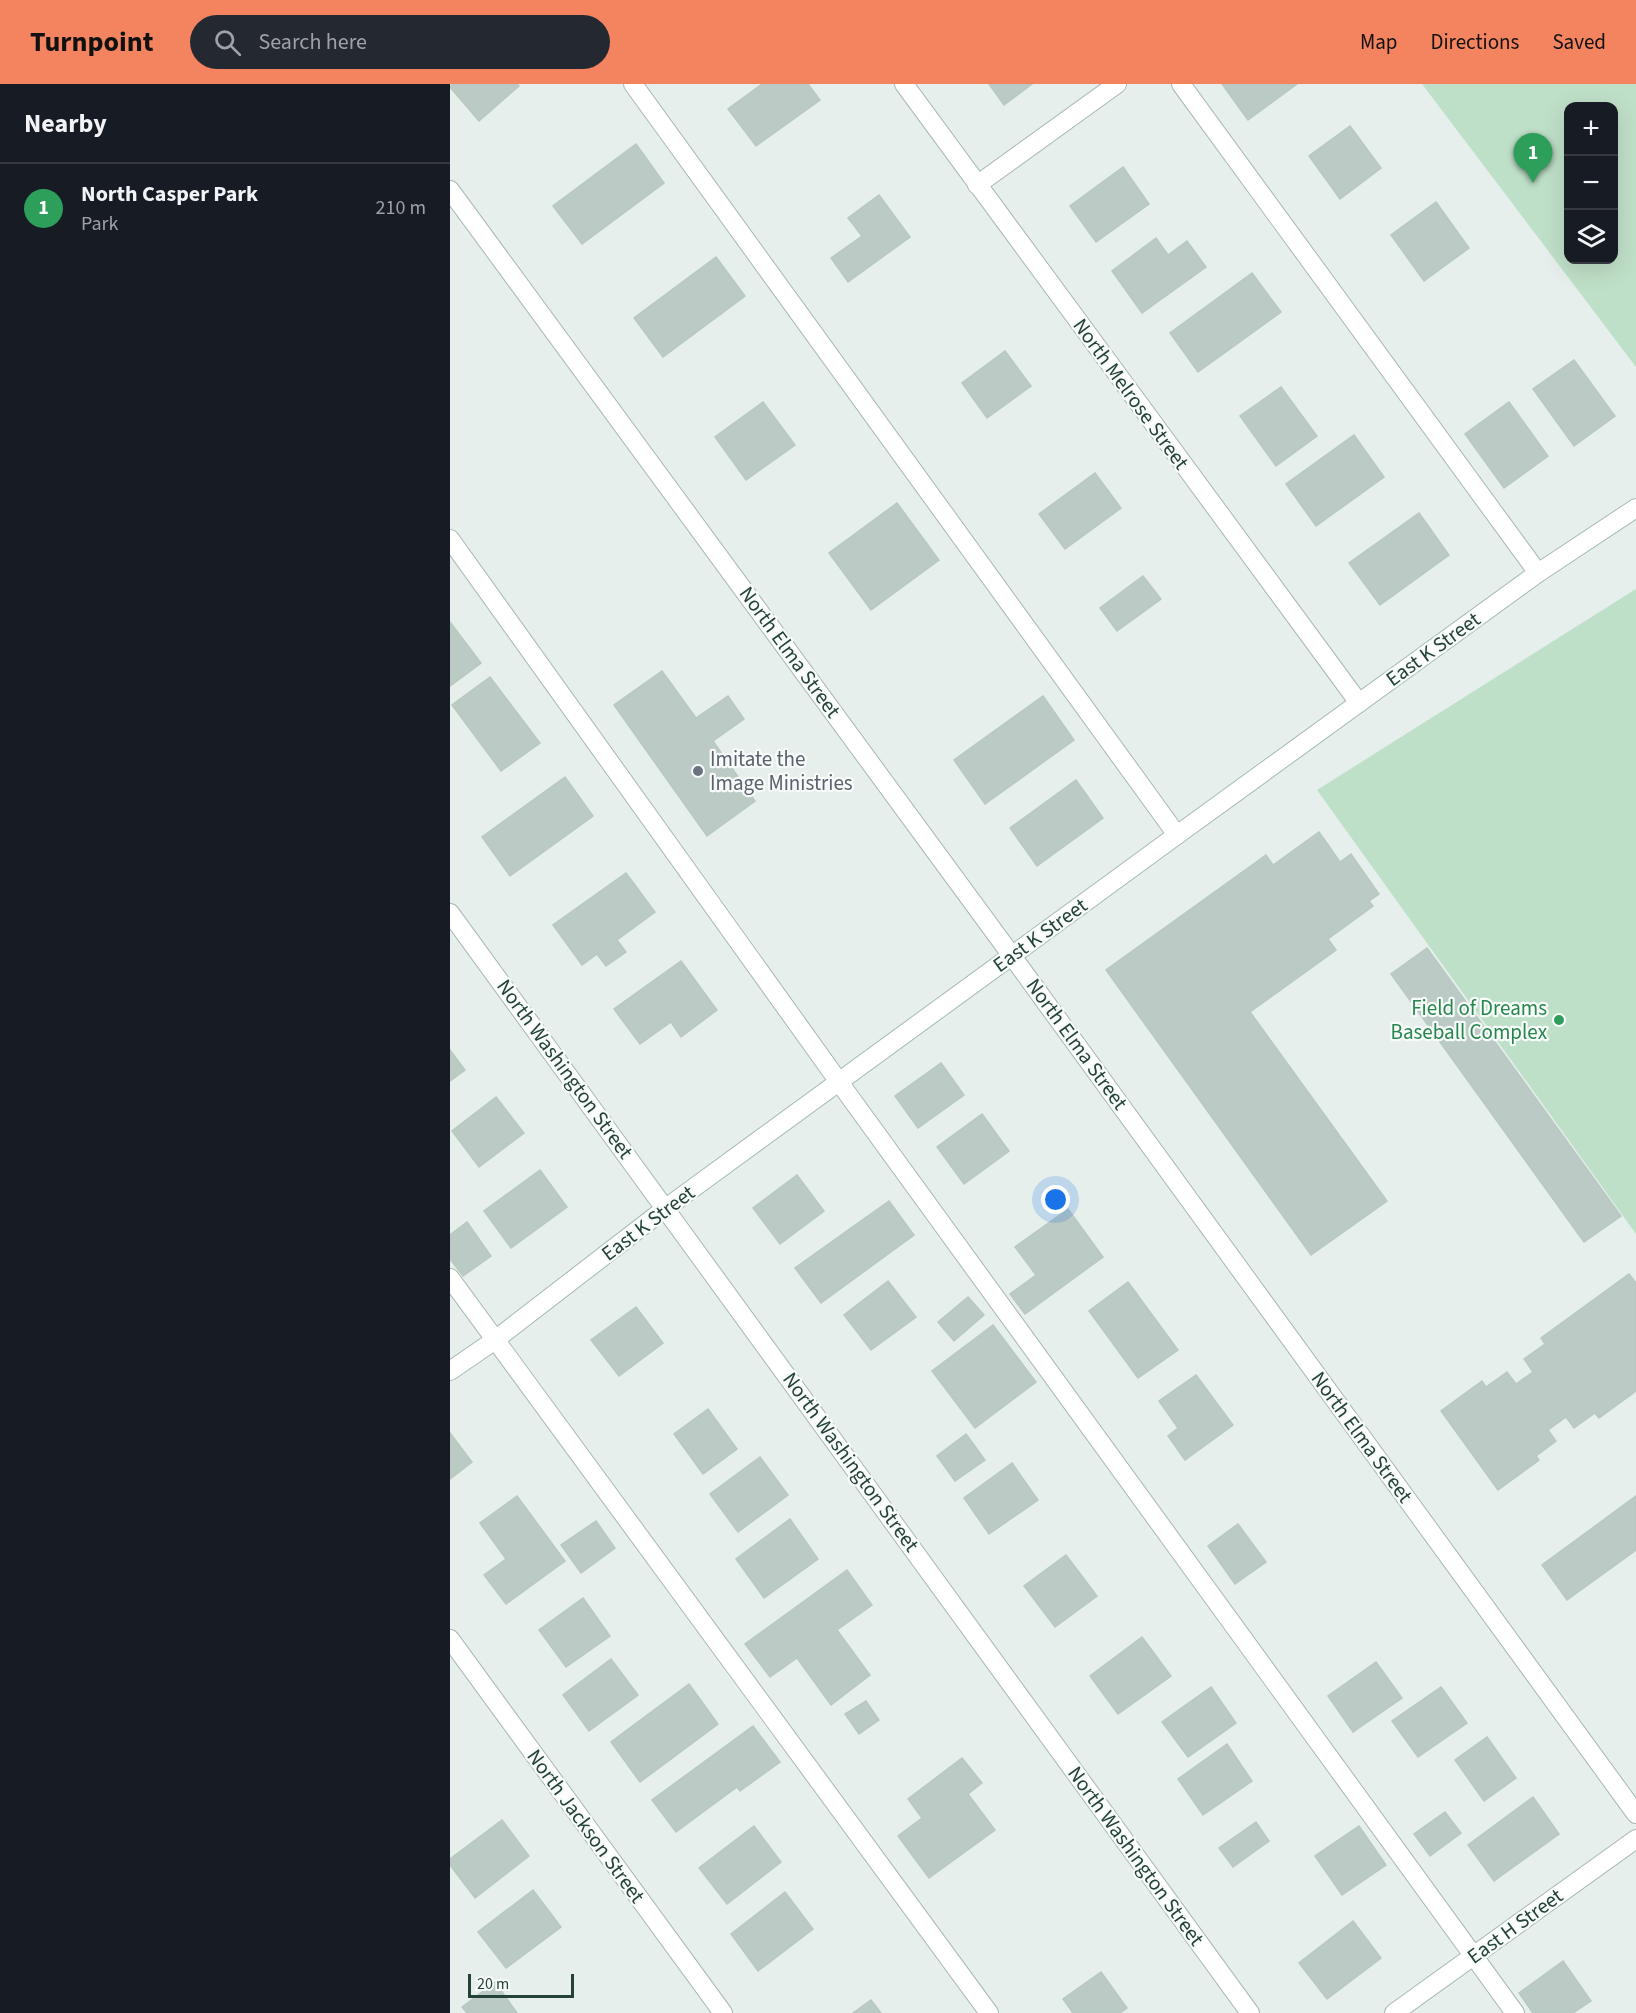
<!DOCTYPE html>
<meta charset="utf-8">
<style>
:root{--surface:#171b24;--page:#242831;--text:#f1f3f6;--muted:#9ea1a6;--line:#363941;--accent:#f4845f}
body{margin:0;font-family:"Source Sans 3",sans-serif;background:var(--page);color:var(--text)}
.controls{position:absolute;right:18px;top:18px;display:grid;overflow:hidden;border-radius:12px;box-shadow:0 6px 24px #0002}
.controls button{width:54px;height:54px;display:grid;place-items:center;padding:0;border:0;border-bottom:2px solid var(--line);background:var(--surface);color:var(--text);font:30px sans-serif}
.scale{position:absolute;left:18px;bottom:15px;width:106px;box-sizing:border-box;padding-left:6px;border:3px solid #24423a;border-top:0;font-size:16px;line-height:21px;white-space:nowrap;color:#24423a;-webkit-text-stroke:4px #f7fbf9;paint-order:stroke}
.you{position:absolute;left:606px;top:1116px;width:21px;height:21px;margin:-15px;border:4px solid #fff;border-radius:50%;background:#1a73e8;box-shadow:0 0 0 9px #1a73e833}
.badge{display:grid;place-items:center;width:39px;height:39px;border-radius:50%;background:var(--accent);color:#fff;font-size:20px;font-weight:700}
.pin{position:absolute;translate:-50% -50px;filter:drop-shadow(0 2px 3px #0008)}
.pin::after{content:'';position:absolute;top:32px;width:21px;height:18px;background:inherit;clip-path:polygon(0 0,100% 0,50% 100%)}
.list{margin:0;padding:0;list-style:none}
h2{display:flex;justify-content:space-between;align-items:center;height:78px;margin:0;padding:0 24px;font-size:26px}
h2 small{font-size:20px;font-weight:400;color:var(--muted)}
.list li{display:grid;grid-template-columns:39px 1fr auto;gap:18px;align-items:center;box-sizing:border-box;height:90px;padding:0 24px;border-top:2px solid var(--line)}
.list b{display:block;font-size:22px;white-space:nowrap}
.list p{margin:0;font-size:20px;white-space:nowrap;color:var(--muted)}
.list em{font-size:20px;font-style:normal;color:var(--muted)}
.icon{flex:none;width:33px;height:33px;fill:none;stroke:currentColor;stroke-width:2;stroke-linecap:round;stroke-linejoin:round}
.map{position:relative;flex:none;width:1186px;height:1929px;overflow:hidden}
header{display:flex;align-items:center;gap:36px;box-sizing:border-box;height:84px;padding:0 30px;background:var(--accent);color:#111}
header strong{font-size:28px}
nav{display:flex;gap:33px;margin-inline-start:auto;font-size:21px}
.search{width:420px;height:54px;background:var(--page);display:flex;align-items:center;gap:15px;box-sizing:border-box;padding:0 21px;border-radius:33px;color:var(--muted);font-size:22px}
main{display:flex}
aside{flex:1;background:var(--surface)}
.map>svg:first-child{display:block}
</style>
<header>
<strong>Turnpoint</strong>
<div class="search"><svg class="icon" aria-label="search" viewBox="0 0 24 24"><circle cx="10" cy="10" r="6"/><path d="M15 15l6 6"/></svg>Search here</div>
<nav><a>Map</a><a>Directions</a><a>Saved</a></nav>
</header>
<main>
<aside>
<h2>Nearby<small></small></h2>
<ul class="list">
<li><span class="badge" style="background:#2e9e5b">1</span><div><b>North Casper Park</b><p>Park</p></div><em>210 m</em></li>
</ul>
</aside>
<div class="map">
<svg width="1186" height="1929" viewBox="0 0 1186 1929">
<rect width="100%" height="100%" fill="#e6efeb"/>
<!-- green -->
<g fill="#bfe0c8" fill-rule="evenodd">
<path d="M 972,0 L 1186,0 L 1186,283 ZM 1118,22 L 1164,22 L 1164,176 L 1118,176 Z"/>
<path d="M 1186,505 L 1186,1150 L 867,706 Z"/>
</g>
<!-- building -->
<g fill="#bbcac4" stroke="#b8c9c2" stroke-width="1.5">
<path d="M 2,0 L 67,0 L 69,2 L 29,37 L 0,3 Z"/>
<path d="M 312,0 L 358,0 L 370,16 L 306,62 L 278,25 Z"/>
<path d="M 539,0 L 582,0 L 554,21 Z"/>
<path d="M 772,0 L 847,0 L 798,36 Z"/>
<path d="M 900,42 L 931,84 L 890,115 L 859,72 Z"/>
<path d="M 186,60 L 214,99 L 132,160 L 103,122 Z"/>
<path d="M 673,83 L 699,120 L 646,158 L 620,122 Z"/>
<path d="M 429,111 L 460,153 L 398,198 L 381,174 L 412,152 L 398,134 Z"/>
<path d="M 986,118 L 1019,164 L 974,197 L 941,151 Z"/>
<path d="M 706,154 L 718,171 L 737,157 L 756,183 L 692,229 L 662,187 Z"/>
<path d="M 266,173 L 295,212 L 213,273 L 184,234 Z"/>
<path d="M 802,189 L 831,228 L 748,288 L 720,249 Z"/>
<path d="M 555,267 L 581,302 L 537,334 L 512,299 Z"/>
<path d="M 1124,276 L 1165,332 L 1124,362 L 1083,305 Z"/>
<path d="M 831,303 L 867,352 L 826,382 L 790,332 Z"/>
<path d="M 313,318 L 345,361 L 296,396 L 265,353 Z"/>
<path d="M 1059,318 L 1098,372 L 1054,404 L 1015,350 Z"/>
<path d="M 904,351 L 934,393 L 866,442 L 836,400 Z"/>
<path d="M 645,389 L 671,424 L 615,465 L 589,430 Z"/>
<path d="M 447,419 L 489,476 L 421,526 L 379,469 Z"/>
<path d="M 969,429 L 999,471 L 930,521 L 899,479 Z"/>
<path d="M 693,492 L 711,515 L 667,547 L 650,524 Z"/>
<path d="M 0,538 L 31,579 L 0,602 Z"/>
<path d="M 212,587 L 246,634 L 278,612 L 294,635 L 263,657 L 305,717 L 257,752 L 164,621 Z"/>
<path d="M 40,593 L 90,659 L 51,687 L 2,621 Z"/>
<path d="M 593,612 L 624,656 L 535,720 L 504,676 Z"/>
<path d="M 115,693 L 143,732 L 60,792 L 32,753 Z"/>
<path d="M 626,696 L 653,734 L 587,782 L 560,744 Z"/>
<path d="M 869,748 L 890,778 L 901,770 L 929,810 L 919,817 L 923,822 L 878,855 L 886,866 L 800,928 L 937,1117 L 861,1171 L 656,886 L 816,771 L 823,781 Z"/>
<path d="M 176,789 L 205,828 L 167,856 L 176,868 L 156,882 L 147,870 L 132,881 L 103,841 Z"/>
<path d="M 977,864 L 1171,1132 L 1134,1158 L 941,890 Z"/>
<path d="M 231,877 L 267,926 L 231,953 L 221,938 L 190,960 L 164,925 Z"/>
<path d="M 0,966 L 15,986 L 0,997 Z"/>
<path d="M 491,979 L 514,1011 L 468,1044 L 445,1012 Z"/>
<path d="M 46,1013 L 74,1049 L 29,1083 L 2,1047 Z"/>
<path d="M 532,1030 L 559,1067 L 514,1100 L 487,1063 Z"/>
<path d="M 90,1086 L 117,1123 L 61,1164 L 34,1127 Z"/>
<path d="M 347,1091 L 374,1127 L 330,1160 L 303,1124 Z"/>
<path d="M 439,1117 L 464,1151 L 371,1219 L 345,1184 Z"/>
<path d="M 618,1125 L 653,1173 L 575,1230 L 560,1210 L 586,1191 L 565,1163 Z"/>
<path d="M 17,1138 L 41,1172 L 13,1192 L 0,1175 L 0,1151 Z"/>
<path d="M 1179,1190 L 1186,1199 L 1186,1307 L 1149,1334 L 1145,1329 L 1124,1344 L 1116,1333 L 1098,1346 L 1106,1357 L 1086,1372 L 1089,1376 L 1048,1406 L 991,1327 L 1032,1297 L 1036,1303 L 1057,1288 L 1066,1300 L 1083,1288 L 1074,1275 L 1095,1260 L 1091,1254 Z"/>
<path d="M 438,1197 L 466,1233 L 421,1266 L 394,1231 Z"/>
<path d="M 678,1198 L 728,1266 L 688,1294 L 639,1227 Z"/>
<path d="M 518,1213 L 534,1231 L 504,1257 L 488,1238 Z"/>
<path d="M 186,1223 L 213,1259 L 169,1292 L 141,1256 Z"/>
<path d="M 543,1241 L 586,1298 L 525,1344 L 482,1287 Z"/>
<path d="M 746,1291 L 783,1341 L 735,1376 L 718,1352 L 728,1344 L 709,1317 Z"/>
<path d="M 258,1325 L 287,1365 L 253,1390 L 224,1350 Z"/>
<path d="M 0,1349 L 22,1378 L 0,1395 Z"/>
<path d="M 516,1350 L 535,1376 L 505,1397 L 487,1372 Z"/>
<path d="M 310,1373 L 338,1411 L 288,1448 L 260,1410 Z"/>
<path d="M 562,1379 L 588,1416 L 539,1450 L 514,1414 Z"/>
<path d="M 67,1412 L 115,1477 L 56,1520 L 34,1491 L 56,1475 L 30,1439 Z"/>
<path d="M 1186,1412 L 1186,1466 L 1117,1516 L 1092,1481 Z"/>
<path d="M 340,1435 L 368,1475 L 314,1514 L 286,1475 Z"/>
<path d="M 146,1437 L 165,1464 L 131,1489 L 111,1461 Z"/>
<path d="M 788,1440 L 816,1478 L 785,1500 L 758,1462 Z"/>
<path d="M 616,1471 L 647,1512 L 605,1543 L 574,1502 Z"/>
<path d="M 397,1486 L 422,1521 L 387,1546 L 420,1591 L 381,1621 L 347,1574 L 320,1593 L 295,1560 Z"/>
<path d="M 133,1514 L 160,1552 L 116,1583 L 89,1546 Z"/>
<path d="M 692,1553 L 721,1592 L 668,1630 L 640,1592 Z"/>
<path d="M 161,1575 L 188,1611 L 139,1647 L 113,1611 Z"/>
<path d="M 926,1578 L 952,1614 L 903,1648 L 878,1612 Z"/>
<path d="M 239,1600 L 268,1640 L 190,1698 L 161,1658 Z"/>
<path d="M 761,1603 L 786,1639 L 738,1673 L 712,1638 Z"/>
<path d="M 991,1603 L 1017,1639 L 968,1673 L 942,1637 Z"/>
<path d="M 416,1617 L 429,1636 L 409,1650 L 395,1630 Z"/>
<path d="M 303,1642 L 330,1678 L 290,1707 L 287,1703 L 226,1748 L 202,1716 Z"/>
<path d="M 1037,1653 L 1066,1694 L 1034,1717 L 1005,1676 Z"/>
<path d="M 777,1660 L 802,1697 L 753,1731 L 728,1695 Z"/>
<path d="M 512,1674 L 532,1699 L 518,1710 L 545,1746 L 479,1794 L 448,1752 L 472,1734 L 458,1715 Z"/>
<path d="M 1083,1713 L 1109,1750 L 1044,1797 L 1018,1761 Z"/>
<path d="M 995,1728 L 1011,1749 L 980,1772 L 964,1750 Z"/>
<path d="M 52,1736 L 79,1772 L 25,1814 L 0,1781 L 0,1775 Z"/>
<path d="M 806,1738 L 819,1757 L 783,1783 L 769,1764 Z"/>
<path d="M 304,1742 L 331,1778 L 277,1820 L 249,1784 Z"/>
<path d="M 909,1742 L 936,1781 L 892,1811 L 865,1772 Z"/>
<path d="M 83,1806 L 111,1843 L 56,1884 L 28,1848 Z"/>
<path d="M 335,1808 L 363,1845 L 308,1887 L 281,1850 Z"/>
<path d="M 903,1837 L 931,1874 L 877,1915 L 849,1879 Z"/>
<path d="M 1113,1877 L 1141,1917 L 1123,1929 L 1083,1929 L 1069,1909 Z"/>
<path d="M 651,1888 L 677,1924 L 670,1929 L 623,1929 L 613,1915 Z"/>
<path d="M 45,1898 L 67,1929 L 17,1929 L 12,1923 Z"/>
<path d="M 421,1916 L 431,1929 L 403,1929 Z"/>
</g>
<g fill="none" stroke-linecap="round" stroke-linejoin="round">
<!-- lane casing -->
<g stroke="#a8b8b2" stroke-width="20">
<g id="lane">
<path d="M 183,0 L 727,751"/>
<path d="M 731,0 L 1088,489"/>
<path d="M 0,455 L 389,998 L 1065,1929"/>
<path d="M 0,1194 L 539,1929"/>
</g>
</g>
<!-- street casing -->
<g stroke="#a8b8b2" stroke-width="20">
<g id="street">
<path d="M 454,0 L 909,619"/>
<path d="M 527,101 L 667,0"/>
<path d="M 0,106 L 562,872 L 1186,1730"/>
<path d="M 0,829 L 800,1929"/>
<path d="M 0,1555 L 273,1929"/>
<path d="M 944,1929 L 1186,1755"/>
</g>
</g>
<!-- secondary casing -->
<g stroke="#a4bbb3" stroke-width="20">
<path id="secondary" d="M 0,1287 L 45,1256 L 216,1124 L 727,751 L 1088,489 L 1186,424"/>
</g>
<!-- lane -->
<use href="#lane" stroke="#fff" stroke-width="18"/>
<!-- street -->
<use href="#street" stroke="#fff" stroke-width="18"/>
<!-- secondary -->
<use href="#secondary" stroke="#fff" stroke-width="18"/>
</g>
<!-- markers -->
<circle fill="#6b7280" stroke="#f7fbf9" stroke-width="2" cx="248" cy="687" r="6"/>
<circle fill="#2e9e5b" stroke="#f7fbf9" stroke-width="2" cx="1109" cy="936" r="6"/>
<g text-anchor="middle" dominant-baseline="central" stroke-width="4.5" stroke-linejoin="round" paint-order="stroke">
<!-- street labels -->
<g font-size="21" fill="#24423a" stroke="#f7fbf9">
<text transform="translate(681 310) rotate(54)">North Melrose Street</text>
<text transform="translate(983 565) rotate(-36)">East K Street</text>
<text transform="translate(340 568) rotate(54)">North Elma Street</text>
<text transform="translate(590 851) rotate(-36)">East K Street</text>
<text transform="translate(627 960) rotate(54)">North Elma Street</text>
<text transform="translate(115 985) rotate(54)">North Washington Street</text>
<text transform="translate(198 1139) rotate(-37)">East K Street</text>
<text transform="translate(912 1353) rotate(54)">North Elma Street</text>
<text transform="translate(401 1378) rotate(54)">North Washington Street</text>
<text transform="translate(136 1742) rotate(54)">North Jackson Street</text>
<text transform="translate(686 1772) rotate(54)">North Washington Street</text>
<text transform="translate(1065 1842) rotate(-36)">East H Street</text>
</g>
<!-- worship labels -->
<g font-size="21" fill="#5b616d" stroke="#f7fbf9" text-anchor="start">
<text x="260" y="675">Imitate the<tspan x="260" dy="24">Image Ministries</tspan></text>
</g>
<!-- leisure labels -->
<g font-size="21" fill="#27864d" stroke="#f7fbf9" text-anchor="end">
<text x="1097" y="924">Field of Dreams<tspan x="1097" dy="24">Baseball Complex</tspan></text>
</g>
</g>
</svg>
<div class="controls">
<button>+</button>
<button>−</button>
<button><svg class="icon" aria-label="layers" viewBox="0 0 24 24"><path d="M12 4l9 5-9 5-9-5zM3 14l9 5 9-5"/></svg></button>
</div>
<div class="scale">20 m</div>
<div class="you"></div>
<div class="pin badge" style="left:1083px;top:99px;background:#2e9e5b">1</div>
</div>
</main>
